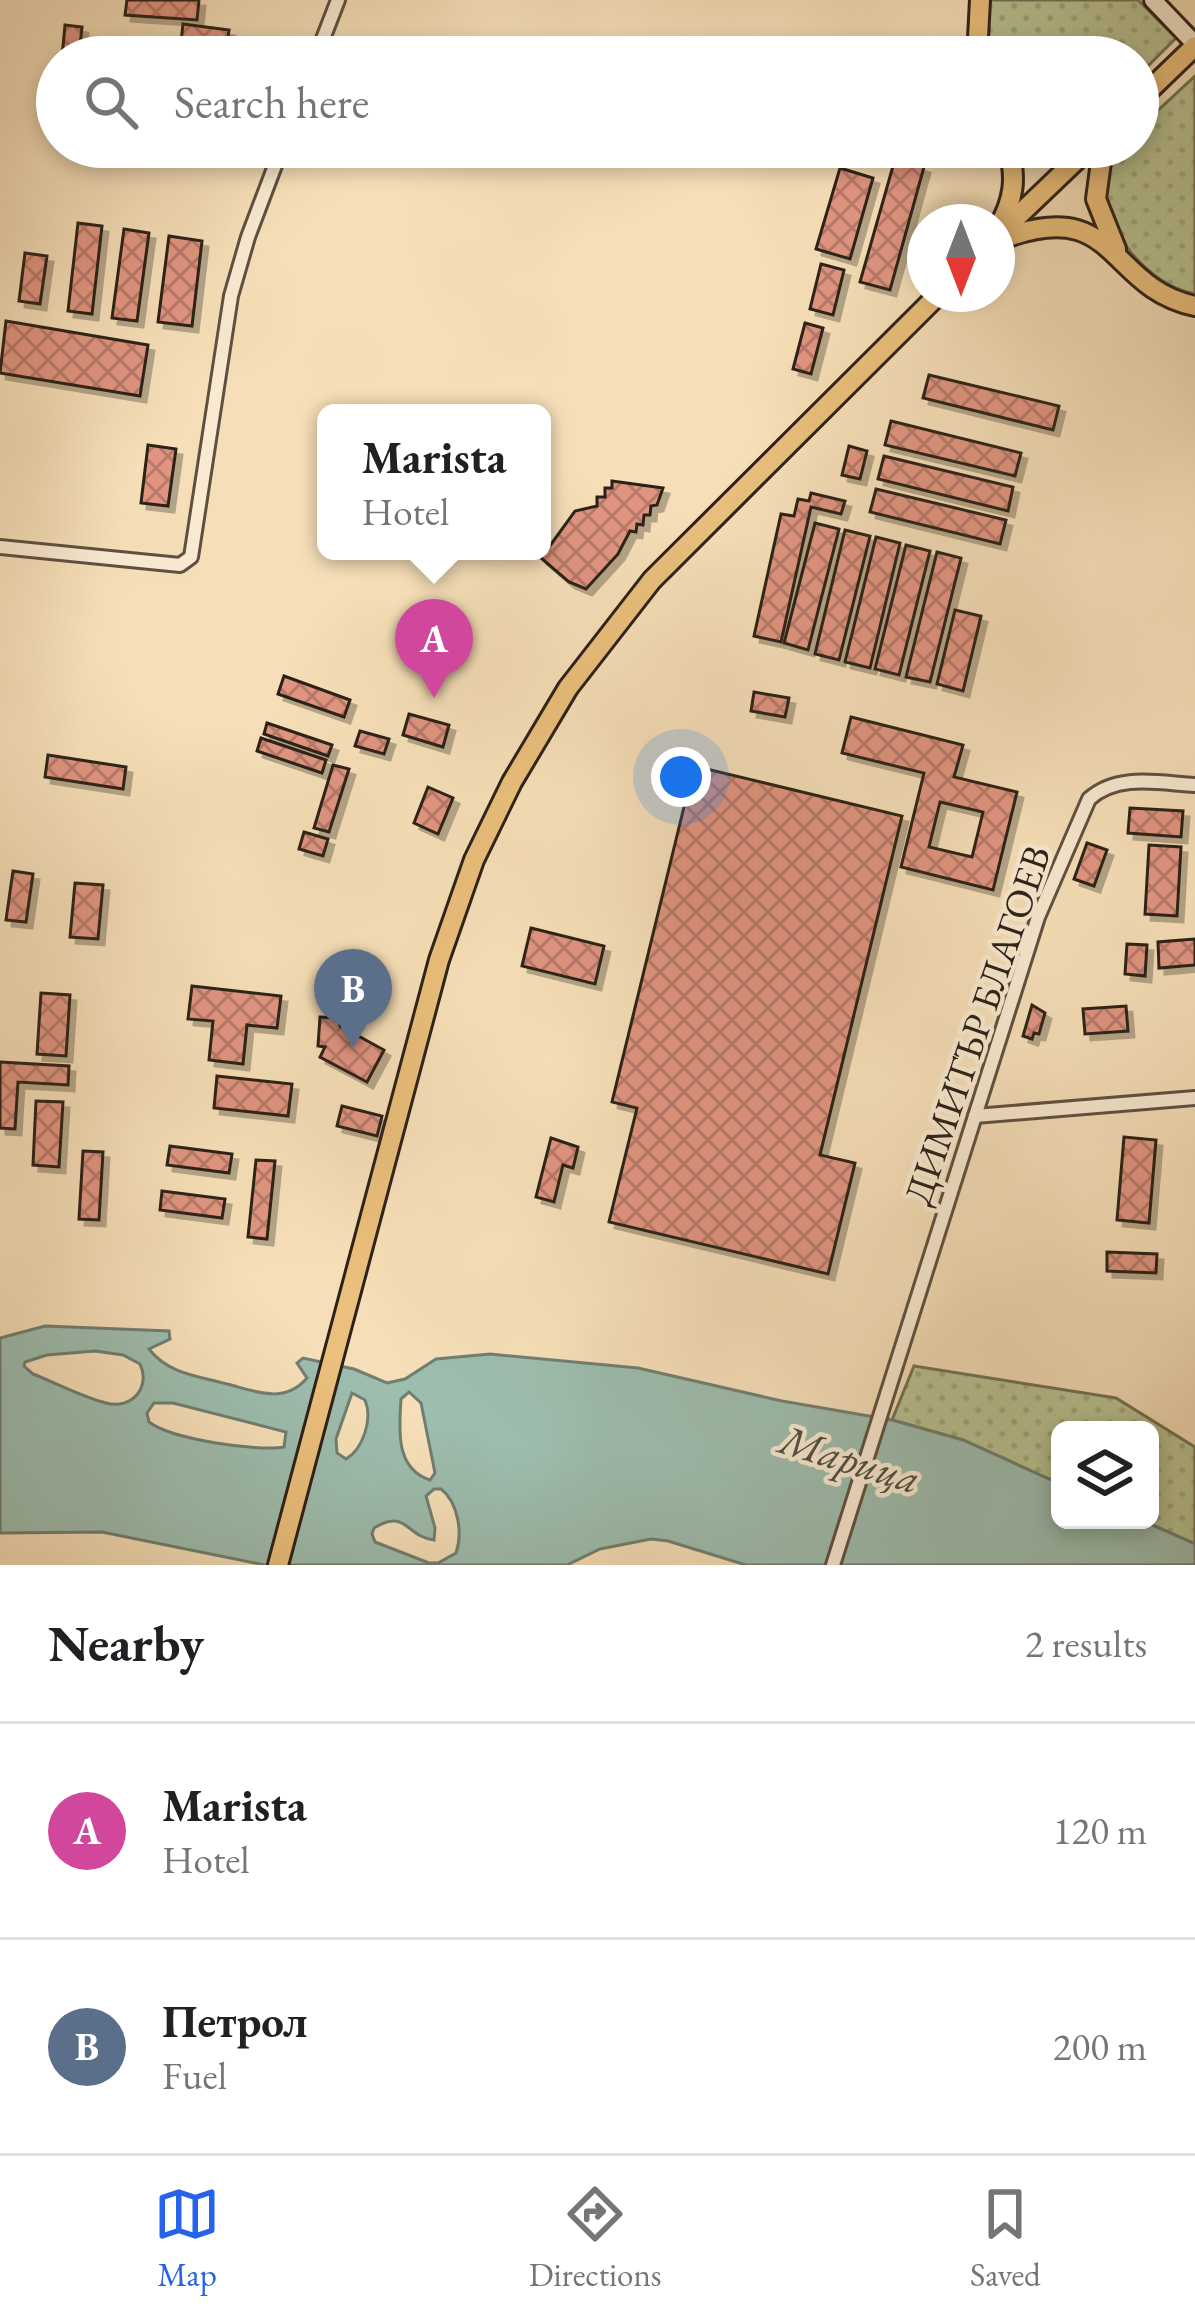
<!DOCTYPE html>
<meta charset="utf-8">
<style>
:root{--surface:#fff;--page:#f6f6f6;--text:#202124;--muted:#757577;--line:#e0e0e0;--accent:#2563eb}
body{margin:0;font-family:"EB Garamond",serif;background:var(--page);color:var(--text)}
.controls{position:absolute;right:36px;bottom:36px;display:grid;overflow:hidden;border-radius:18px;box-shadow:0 6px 18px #0003}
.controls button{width:108px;height:108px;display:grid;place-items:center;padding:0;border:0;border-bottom:3px solid var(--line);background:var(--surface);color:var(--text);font:60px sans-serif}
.compass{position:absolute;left:907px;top:204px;width:108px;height:108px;border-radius:50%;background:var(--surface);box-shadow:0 6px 18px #0003;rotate:180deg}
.you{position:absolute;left:681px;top:777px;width:42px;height:42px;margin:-30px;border:9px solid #fff;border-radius:50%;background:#1a73e8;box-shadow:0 0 0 18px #1a73e833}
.badge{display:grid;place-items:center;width:78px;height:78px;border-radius:50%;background:var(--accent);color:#fff;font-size:39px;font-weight:700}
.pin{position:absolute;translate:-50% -99px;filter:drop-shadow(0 3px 6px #0008)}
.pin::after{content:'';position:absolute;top:63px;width:42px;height:36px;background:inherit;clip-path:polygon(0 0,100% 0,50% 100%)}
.popup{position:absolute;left:317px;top:404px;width:234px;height:156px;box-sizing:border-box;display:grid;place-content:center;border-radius:18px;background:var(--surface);filter:drop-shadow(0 3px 9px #0005);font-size:39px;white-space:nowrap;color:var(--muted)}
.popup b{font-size:45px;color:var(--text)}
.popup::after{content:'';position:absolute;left:50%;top:100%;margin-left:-24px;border:24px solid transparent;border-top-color:var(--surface)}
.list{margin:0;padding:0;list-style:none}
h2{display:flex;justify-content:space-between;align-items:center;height:156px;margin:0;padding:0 48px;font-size:51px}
h2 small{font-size:39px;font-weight:400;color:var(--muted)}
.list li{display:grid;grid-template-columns:78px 1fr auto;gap:36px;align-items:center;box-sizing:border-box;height:216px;padding:0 48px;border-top:3px solid var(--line)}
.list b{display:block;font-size:45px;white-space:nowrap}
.list p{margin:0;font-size:39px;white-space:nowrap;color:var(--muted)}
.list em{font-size:39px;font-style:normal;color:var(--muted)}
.icon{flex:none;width:66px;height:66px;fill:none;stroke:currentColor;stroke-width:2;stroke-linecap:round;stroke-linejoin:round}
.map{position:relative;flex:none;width:1195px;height:1565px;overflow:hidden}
.search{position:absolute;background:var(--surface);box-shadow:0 6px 18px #0003;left:36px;right:36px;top:36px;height:132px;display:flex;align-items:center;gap:30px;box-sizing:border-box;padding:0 42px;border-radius:66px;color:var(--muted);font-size:45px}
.sheet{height:588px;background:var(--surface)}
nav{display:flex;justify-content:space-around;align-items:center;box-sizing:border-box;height:168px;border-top:3px solid var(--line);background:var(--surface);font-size:33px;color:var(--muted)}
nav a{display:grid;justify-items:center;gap:6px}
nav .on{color:var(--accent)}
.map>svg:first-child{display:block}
</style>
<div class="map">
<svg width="1195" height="1565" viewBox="0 0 1195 1565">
<defs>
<pattern id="green-dots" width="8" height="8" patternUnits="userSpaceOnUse" patternTransform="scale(3)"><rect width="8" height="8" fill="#b8c292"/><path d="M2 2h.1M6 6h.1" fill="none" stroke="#9ea67d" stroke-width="1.8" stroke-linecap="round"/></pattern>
<pattern id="building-cross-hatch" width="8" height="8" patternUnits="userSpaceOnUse" patternTransform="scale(3)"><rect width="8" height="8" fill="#e19581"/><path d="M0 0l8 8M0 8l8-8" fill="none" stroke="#b77969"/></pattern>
<filter id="shadow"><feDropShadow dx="6" dy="6" stdDeviation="0" flood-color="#0004"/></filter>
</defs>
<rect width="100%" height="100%" fill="#f6dfb8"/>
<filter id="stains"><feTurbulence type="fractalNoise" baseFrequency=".00167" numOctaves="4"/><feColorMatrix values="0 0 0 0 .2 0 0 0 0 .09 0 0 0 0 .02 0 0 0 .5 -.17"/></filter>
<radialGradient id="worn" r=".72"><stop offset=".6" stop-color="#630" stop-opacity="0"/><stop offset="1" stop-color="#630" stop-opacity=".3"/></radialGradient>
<!-- green -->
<g fill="url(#green-dots)" stroke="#727256" stroke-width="3">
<path d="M 991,0 L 1138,0 L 1176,38 L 1138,76 L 1138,57 L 985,57 L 986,17 Z"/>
<path d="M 1195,76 L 1195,294 C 1149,285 1104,233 1104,183 C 1104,172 1113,159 1118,148 L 1138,147 L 1138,129 Z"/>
<path d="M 914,1366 L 1116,1398 L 1195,1447 L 1195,1544 L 1141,1520 L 1150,1520 L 1150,1430 L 1060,1430 L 1060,1484 L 963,1440 L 892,1420 Z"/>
</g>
<!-- water -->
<path fill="#9dbdae" stroke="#707f72" stroke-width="3" fill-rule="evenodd" d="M 45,1326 L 169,1331 L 170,1339 L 149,1349 C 168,1374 198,1376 227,1384 C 255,1391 284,1405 307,1378 L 297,1363 L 303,1358 L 354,1369 L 387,1383 L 405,1379 L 436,1359 L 490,1354 L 638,1368 L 782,1401 L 892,1420 L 963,1440 L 1060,1484 L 1060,1520 L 1141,1520 L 1195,1544 L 1195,1565 L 746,1565 L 668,1541 L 651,1539 L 600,1549 L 567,1565 L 265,1565 L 102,1532 L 0,1533 L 0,1338 ZM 95,1351 L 123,1355 L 140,1364 C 151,1387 132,1410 106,1403 C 82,1397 56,1383 33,1374 L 24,1366 L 25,1362 L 47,1355 ZM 409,1392 L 421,1403 L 435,1473 L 430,1480 C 395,1469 399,1429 401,1399 ZM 352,1393 L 365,1400 C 373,1419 363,1449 346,1459 L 337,1453 L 336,1439 ZM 154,1403 L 173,1403 L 286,1432 L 284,1447 C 257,1452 171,1439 149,1422 L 147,1413 ZM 434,1489 L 441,1489 C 458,1502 463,1533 456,1553 L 438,1563 L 429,1563 L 375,1542 L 372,1534 L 374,1528 C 407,1508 406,1537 434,1540 L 435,1528 L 426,1496 Z"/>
<!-- building -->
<g fill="url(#building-cross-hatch)" stroke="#2c2119" stroke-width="3" fill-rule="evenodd" filter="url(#shadow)">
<path d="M 127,0 L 199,0 L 197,20 L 125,15 Z"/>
<path d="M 183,24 L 229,30 L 225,57 L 196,57 L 196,53 L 180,51 Z"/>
<path d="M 65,25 L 82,27 L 79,57 L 62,57 Z"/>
<path d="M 895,159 L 924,167 L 890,290 L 860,282 Z"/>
<path d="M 840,168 L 873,178 L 850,259 L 816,249 Z"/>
<path d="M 78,223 L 102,226 L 92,314 L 68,311 Z"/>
<path d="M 124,229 L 149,233 L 137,321 L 112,318 Z"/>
<path d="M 169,236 L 202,241 L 192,326 L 158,322 Z"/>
<path d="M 25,253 L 47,256 L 40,304 L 19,301 Z"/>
<path d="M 821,264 L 844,270 L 833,315 L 810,309 Z"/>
<path d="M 6,321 L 148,345 L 140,396 L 0,373 Z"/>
<path d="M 805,323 L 823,328 L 811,374 L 793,369 Z"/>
<path d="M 929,375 L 1059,406 L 1053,430 L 923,398 Z"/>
<path d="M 891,421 L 1021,453 L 1015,476 L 885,445 Z"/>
<path d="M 148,445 L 176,449 L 168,506 L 141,503 Z"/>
<path d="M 849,446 L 867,451 L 860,479 L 842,475 Z"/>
<path d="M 884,456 L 1013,487 L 1008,511 L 878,479 Z"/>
<path d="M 612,481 L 663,488 L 657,505 L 651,506 L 650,515 L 644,515 L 643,525 L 637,524 L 636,532 L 630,531 L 618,554 L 586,589 L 569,582 L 541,558 L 575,511 L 597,506 L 597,497 L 605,497 L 605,488 L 612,488 Z"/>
<path d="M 876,489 L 1006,520 L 1000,544 L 870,512 Z"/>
<path d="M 811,493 L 845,501 L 841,514 L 811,507 L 781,642 L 754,636 L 781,514 L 794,516 L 798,499 L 809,501 Z"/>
<path d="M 815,523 L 839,529 L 808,650 L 784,643 Z"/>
<path d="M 845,530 L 870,536 L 839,660 L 815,654 Z"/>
<path d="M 876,537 L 900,543 L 870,668 L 845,662 Z"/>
<path d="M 906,545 L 930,551 L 899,675 L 875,669 Z"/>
<path d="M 937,552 L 961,558 L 930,682 L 906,677 Z"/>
<path d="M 955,610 L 981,616 L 963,691 L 937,684 Z"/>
<path d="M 284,676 L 350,700 L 344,717 L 278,694 Z"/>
<path d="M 754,692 L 789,698 L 785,717 L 751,711 Z"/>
<path d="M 409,714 L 449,725 L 443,747 L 403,735 Z"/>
<path d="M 851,717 L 963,745 L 954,777 L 1017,792 L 993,890 L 901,867 L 924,773 L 842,753 ZM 940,802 L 983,812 L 972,857 L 929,847 Z"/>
<path d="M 267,723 L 332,745 L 328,756 L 264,734 Z"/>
<path d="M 360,731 L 389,739 L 384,754 L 355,746 Z"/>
<path d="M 261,738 L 326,760 L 322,773 L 257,751 Z"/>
<path d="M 48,755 L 126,767 L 123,789 L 45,777 Z"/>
<path d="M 333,765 L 349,769 L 329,832 L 314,828 Z"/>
<path d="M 694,766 L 902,816 L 820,1155 L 855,1163 L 828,1274 L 609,1222 L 637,1108 L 612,1102 Z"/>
<path d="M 428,787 L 453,798 L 438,834 L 414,823 Z"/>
<path d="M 1130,808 L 1183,811 L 1181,837 L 1128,833 Z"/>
<path d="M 304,832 L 328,839 L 323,856 L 299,849 Z"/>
<path d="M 1087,843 L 1107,850 L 1094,886 L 1074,879 Z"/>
<path d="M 1149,845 L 1181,847 L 1177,916 L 1145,914 Z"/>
<path d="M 13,871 L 33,874 L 26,922 L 6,920 Z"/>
<path d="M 75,883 L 103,885 L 98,939 L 70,937 Z"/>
<path d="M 531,928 L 604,946 L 595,984 L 522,966 Z"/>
<path d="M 1195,939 L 1195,965 L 1159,968 L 1158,942 Z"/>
<path d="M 1127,944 L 1147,945 L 1145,976 L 1125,974 Z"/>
<path d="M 192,986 L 281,996 L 277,1028 L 247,1025 L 243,1064 L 209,1060 L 213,1021 L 188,1019 Z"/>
<path d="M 41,993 L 70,995 L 66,1056 L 37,1054 Z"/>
<path d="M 1032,1005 L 1045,1013 L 1039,1034 L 1034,1033 L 1032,1039 L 1023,1036 Z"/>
<path d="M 1126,1006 L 1128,1031 L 1085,1034 L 1083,1009 Z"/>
<path d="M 320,1017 L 341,1018 L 340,1026 L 384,1050 L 367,1082 L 320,1057 L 325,1047 L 318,1046 Z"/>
<path d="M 0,1062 L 69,1066 L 68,1085 L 18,1082 L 15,1129 L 0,1128 Z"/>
<path d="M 217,1076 L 292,1084 L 288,1116 L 214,1108 Z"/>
<path d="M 36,1101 L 63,1102 L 59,1167 L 33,1165 Z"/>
<path d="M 342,1106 L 382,1116 L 377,1136 L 337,1126 Z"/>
<path d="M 1124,1137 L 1156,1140 L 1149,1223 L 1117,1220 Z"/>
<path d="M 551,1138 L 578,1147 L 573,1168 L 563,1165 L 554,1202 L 536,1197 Z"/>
<path d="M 170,1146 L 232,1154 L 229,1173 L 167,1165 Z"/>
<path d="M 83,1151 L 103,1152 L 99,1220 L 79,1219 Z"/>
<path d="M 256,1160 L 275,1161 L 267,1239 L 248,1237 Z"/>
<path d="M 162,1191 L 225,1199 L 222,1218 L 160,1210 Z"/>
<path d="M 1107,1252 L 1157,1254 L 1156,1273 L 1107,1271 Z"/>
</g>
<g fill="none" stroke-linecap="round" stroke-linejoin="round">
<!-- street casing -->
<g stroke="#5e5041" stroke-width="18">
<g id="street">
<path d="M 316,57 L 338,0"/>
<path d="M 0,547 L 180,565 L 191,557 L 231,296 L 248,237 L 282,147"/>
<path d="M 975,1116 L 1195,1098"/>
<path d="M 833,1565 L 1038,917 L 1089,799 C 1118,773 1159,783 1195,785"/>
</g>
</g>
<!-- secondary casing -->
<g stroke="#2c2119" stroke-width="22">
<path id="secondary" d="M 1153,0 L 1195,44"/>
</g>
<!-- primary casing -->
<g stroke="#2c2119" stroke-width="24">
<g id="primary">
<path d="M 977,57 L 980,0"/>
<path d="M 1138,101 L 1195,46"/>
<path d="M 1103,147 L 1096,199 L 1116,249"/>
<path d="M 998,228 C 1014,200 1017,178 1008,147"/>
<path d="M 997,236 L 1090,147"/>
<path d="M 997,241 C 1119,192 1105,287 1195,306"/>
<path d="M 278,1565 L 439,960 L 474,860 L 512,782 L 568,688 L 652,580 L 939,294"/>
</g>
</g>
<!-- street -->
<use href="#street" stroke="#f9ead1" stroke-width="12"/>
<!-- secondary -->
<use href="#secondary" stroke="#f9ead1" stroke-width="16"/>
<!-- primary -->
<use href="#primary" stroke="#ebc07c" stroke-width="18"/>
</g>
<g text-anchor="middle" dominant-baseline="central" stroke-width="9" stroke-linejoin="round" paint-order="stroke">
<!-- street labels -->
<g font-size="39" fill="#2c2119" stroke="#f9ead1">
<text transform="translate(977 1025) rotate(-71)">ДИМИТЪР БЛАГОЕВ</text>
</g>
<!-- water labels -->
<g font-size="42" font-style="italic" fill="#4e5046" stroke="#f9ead1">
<text transform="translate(850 1459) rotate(17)">Марица</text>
</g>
</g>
<rect width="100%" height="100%" filter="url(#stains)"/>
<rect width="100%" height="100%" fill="url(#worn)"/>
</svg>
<div class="controls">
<button><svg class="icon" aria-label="layers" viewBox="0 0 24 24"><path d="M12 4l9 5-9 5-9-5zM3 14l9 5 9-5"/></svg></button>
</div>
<svg class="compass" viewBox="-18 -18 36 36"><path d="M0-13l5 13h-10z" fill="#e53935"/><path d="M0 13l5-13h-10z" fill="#757577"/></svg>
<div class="you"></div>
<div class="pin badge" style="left:434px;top:698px;background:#d1479c">A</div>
<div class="popup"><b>Marista</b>Hotel</div>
<div class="pin badge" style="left:353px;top:1048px;background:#5c6f8a">B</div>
<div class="search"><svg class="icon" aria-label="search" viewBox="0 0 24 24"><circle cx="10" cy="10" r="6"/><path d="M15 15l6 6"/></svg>Search here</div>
</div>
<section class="sheet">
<h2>Nearby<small>2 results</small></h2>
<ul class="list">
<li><span class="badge" style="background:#d1479c">A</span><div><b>Marista</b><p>Hotel</p></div><em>120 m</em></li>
<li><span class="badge" style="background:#5c6f8a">B</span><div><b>Петрол</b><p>Fuel</p></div><em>200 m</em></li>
</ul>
</section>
<nav>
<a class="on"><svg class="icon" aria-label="map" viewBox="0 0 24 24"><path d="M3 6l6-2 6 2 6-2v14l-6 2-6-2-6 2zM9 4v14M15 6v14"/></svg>Map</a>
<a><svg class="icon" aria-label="directions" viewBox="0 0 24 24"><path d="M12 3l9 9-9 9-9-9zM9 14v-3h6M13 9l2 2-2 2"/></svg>Directions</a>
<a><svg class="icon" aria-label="saved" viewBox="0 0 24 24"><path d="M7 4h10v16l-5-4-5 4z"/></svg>Saved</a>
</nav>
